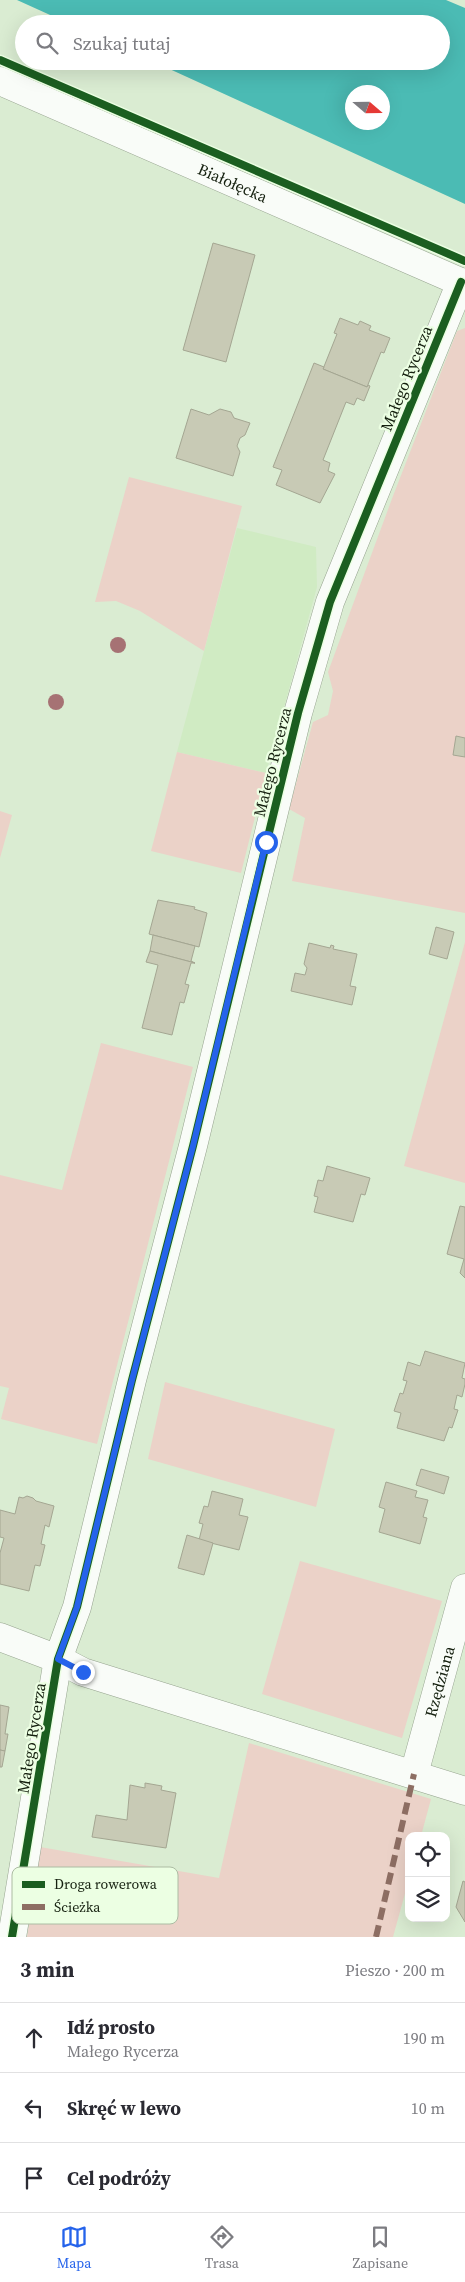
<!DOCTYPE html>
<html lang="pl">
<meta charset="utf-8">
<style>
:root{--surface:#fff;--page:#f7f7f7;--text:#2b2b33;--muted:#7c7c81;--line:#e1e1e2;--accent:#2563eb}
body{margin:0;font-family:"Source Serif 4",serif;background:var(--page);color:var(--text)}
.controls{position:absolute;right:15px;bottom:15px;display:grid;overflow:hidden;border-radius:10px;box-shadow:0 5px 20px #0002}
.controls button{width:45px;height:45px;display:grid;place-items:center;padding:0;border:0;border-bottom:1px solid var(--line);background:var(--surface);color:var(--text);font:25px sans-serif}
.compass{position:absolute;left:345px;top:85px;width:45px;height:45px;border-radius:50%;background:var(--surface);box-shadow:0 5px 20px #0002;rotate:110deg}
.stop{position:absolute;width:15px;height:15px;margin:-11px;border:4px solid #2563eb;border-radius:50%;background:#fff}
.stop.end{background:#2563eb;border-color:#fff;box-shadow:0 1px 5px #0008}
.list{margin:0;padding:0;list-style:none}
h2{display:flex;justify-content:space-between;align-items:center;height:65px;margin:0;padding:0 20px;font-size:21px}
h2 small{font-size:16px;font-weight:400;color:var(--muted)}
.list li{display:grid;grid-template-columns:32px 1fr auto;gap:15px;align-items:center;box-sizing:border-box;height:70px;padding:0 20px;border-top:1px solid var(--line)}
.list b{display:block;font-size:19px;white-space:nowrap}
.list p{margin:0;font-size:16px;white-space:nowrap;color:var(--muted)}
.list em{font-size:16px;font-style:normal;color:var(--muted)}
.icon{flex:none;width:28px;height:28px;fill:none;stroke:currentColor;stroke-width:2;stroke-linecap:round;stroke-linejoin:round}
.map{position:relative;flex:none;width:465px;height:1937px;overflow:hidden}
.search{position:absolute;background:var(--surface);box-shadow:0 5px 20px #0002;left:15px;right:15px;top:15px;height:55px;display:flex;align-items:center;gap:12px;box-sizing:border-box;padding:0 18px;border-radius:28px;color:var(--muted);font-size:19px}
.sheet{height:275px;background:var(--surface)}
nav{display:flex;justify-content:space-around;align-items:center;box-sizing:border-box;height:70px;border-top:1px solid var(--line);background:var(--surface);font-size:14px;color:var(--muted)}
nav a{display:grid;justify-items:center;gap:2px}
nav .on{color:var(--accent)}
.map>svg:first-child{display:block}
</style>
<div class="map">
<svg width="465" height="1937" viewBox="0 0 465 1937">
<rect width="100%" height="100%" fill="#daecd2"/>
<!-- built -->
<path fill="#d0ebc3" d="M 237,528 L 316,547 L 317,587 L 266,773 L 177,752 Z"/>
<!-- green -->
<g fill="#ebd2c8">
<path d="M 465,328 L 465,913 L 292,881 L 305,818 L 289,809 L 313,722 L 328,715 L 333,691 L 328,672 L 393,496 L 457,331 Z"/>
<path d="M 129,477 L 242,506 L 204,651 L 140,611 L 116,601 L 95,602 Z"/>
<path d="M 177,752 L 266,773 L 241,873 L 151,851 Z"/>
<path d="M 0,811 L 12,815 L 0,858 Z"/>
<path d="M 465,942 L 465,1183 L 404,1166 Z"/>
<path d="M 101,1043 L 193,1067 L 97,1444 L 1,1419 L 9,1388 L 0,1386 L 0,1175 L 62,1190 Z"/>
<path d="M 165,1382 L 335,1429 L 316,1507 L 148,1459 Z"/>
<path d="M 300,1561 L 442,1601 L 402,1738 L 262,1694 Z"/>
<path d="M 249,1743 L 431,1799 L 421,1836 L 409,1836 L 409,1879 L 393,1937 L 27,1937 L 40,1847 L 219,1878 Z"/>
</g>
<!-- water -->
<path fill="#4bbbb4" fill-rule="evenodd" d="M 17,0 L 446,0 L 465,8 L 465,204 L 152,61 L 441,61 L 441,24 L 70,24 ZM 352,92 L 382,92 L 382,122 L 352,122 Z"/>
<!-- building -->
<g fill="#c8cab5" stroke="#a4a692">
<path d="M 213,243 L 255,255 L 226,362 L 183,350 Z"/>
<path d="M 340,318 L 358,325 L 360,321 L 371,326 L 369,330 L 390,338 L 384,353 L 381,352 L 367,387 L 323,369 L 337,334 L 334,333 Z"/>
<path d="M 314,363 L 324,367 L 323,369 L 367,387 L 368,385 L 370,386 L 364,401 L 357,398 L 354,405 L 346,402 L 323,460 L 330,463 L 328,471 L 335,474 L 320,503 L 276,485 L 282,470 L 273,467 Z"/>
<path d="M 191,409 L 209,415 L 220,409 L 231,412 L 234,418 L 250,423 L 245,435 L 240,438 L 237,446 L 240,452 L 233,476 L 176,458 Z"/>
<path d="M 456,736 L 465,738 L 465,757 L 453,755 Z"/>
<path d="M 158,900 L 195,907 L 194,909 L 207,913 L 199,947 L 149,934 Z"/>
<path d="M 436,927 L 454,932 L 447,959 L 429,954 Z"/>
<path d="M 153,935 L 195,946 L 191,961 L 195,963 L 150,951 Z"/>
<path d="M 309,943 L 330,948 L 331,945 L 334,946 L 333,949 L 357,954 L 350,986 L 356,987 L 352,1005 L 291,991 L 295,973 L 305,975 L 307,968 L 304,964 Z"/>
<path d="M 150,951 L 195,963 L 191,963 L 185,984 L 189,985 L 184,1003 L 180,1002 L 172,1035 L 142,1028 L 158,965 L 146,962 Z"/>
<path d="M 327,1166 L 370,1178 L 365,1195 L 361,1194 L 353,1222 L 314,1212 L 318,1197 L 314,1196 L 318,1180 L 323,1181 Z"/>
<path d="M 460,1206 L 465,1207 L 465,1278 L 460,1273 L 464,1259 L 447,1254 Z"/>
<path d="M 425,1351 L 465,1363 L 462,1378 L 465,1379 L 465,1384 L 462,1397 L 457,1395 L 454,1409 L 458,1410 L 452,1428 L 449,1427 L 444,1441 L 397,1428 L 401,1413 L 394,1411 L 400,1393 L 403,1394 L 407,1381 L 403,1380 L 408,1362 L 420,1366 Z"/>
<path d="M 421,1469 L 449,1477 L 444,1494 L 416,1485 Z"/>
<path d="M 386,1482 L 417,1491 L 415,1497 L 428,1500 L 423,1517 L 427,1518 L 420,1544 L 379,1532 L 385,1509 L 379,1507 Z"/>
<path d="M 212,1491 L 243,1499 L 239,1515 L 248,1517 L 239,1550 L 199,1540 L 203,1524 L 199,1523 L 204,1506 L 208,1507 Z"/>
<path d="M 27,1496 L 33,1498 L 36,1501 L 54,1506 L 49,1527 L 45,1525 L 41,1544 L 45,1545 L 40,1566 L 35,1565 L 29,1591 L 0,1584 L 0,1553 L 4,1538 L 0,1537 L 0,1510 L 15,1514 L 19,1497 L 23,1498 Z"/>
<path d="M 187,1535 L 213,1543 L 204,1575 L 178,1568 Z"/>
<path d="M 0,1705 L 9,1707 L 5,1734 L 8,1734 L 5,1751 L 0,1750 Z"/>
<path d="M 0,1750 L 5,1751 L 2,1767 L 0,1767 Z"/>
<path d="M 145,1783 L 162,1786 L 161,1790 L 176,1793 L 166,1848 L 92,1837 L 96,1815 L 127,1820 L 130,1785 L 145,1788 Z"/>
<path d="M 463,1881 L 465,1882 L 465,1922 L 456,1907 Z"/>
</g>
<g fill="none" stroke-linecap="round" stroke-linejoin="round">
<!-- minor casing -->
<g stroke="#96a38f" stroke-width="29">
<g id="minor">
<path id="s1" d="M 0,81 L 465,284"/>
<path d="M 0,1637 L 58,1659 L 83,1672 L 465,1791"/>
<path id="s2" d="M 414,1774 L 465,1588"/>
<path d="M 12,1937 L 58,1659 L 77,1607 L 132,1380 L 193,1146 L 298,713 L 330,602 L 461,282"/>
</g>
</g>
<!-- minor -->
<use href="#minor" stroke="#f9fcf8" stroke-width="28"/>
<!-- quiet -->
<path stroke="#8d6e63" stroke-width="6" stroke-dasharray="12 6" stroke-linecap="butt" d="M 376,1937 L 414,1774"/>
<!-- cycleway casing -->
<g stroke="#ecffe3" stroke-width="11">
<g id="cycleway">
<path d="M 0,60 L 465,261"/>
<path d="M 12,1937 L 58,1659 L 77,1607 L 132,1380 L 193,1146 L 298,713 L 330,602 L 461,282"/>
</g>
</g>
<!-- cycleway -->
<use href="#cycleway" stroke="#1b5e20" stroke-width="8"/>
</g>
<!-- trees -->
<g fill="#a67274">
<circle cx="118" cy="645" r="8"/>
<circle cx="56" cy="702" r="8"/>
</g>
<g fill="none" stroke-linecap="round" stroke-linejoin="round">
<!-- route -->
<path stroke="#2563eb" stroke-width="6" d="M 83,1672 L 58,1659 L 77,1607 L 132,1380 L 193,1146 L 266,842"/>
</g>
<g text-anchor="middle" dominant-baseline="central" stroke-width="4.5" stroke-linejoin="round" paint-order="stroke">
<!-- street labels -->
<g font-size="16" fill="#15200f" stroke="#ecffe3">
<text stroke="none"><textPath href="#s1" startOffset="254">Białołęcka</textPath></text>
<text transform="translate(406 378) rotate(-68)">Małego Rycerza</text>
<text transform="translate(272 762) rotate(-76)">Małego Rycerza</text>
<text stroke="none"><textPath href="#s2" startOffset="96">Rzędziana</textPath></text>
<text transform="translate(31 1738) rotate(-81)">Małego Rycerza</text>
</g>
</g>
<!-- legend -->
<rect x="12" y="1867" width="166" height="57" rx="8" fill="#ecffe3" stroke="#acbca3" stroke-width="1"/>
<rect x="22" y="1881" width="23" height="7" fill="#1b5e20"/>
<rect x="22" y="1904" width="23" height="6" fill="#8d6e63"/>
<g font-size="14" fill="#15200f">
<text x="54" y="1889">Droga rowerowa</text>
<text x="54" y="1912">Ścieżka</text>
</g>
</svg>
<div class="controls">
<button><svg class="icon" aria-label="locate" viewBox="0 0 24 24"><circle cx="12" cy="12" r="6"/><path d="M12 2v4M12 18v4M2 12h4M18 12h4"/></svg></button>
<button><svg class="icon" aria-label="layers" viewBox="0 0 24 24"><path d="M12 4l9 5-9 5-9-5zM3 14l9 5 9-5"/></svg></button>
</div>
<svg class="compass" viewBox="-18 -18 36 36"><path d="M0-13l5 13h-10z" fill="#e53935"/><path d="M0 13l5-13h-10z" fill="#7c7c81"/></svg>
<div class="stop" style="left:266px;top:842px"></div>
<div class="stop end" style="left:83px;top:1672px"></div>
<div class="search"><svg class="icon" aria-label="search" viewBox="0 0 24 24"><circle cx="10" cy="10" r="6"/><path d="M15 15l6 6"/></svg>Szukaj tutaj</div>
</div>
<section class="sheet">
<h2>3 min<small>Pieszo · 200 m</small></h2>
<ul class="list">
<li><svg class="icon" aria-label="ahead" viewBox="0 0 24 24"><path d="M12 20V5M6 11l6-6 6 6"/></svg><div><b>Idź prosto</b><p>Małego Rycerza</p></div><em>190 m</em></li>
<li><svg class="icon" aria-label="left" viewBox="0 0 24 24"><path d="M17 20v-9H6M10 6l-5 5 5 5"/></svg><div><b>Skręć w lewo</b></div><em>10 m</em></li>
<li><svg class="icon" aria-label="arrive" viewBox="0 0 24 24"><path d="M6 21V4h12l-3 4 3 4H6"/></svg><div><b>Cel podróży</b></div></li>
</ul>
</section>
<nav>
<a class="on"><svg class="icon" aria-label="map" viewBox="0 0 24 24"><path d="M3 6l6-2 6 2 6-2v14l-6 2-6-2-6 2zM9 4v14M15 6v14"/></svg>Mapa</a>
<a><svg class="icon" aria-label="directions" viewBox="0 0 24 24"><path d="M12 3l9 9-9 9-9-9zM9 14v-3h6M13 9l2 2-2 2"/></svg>Trasa</a>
<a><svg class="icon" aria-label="saved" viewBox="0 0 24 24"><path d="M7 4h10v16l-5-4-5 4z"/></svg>Zapisane</a>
</nav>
